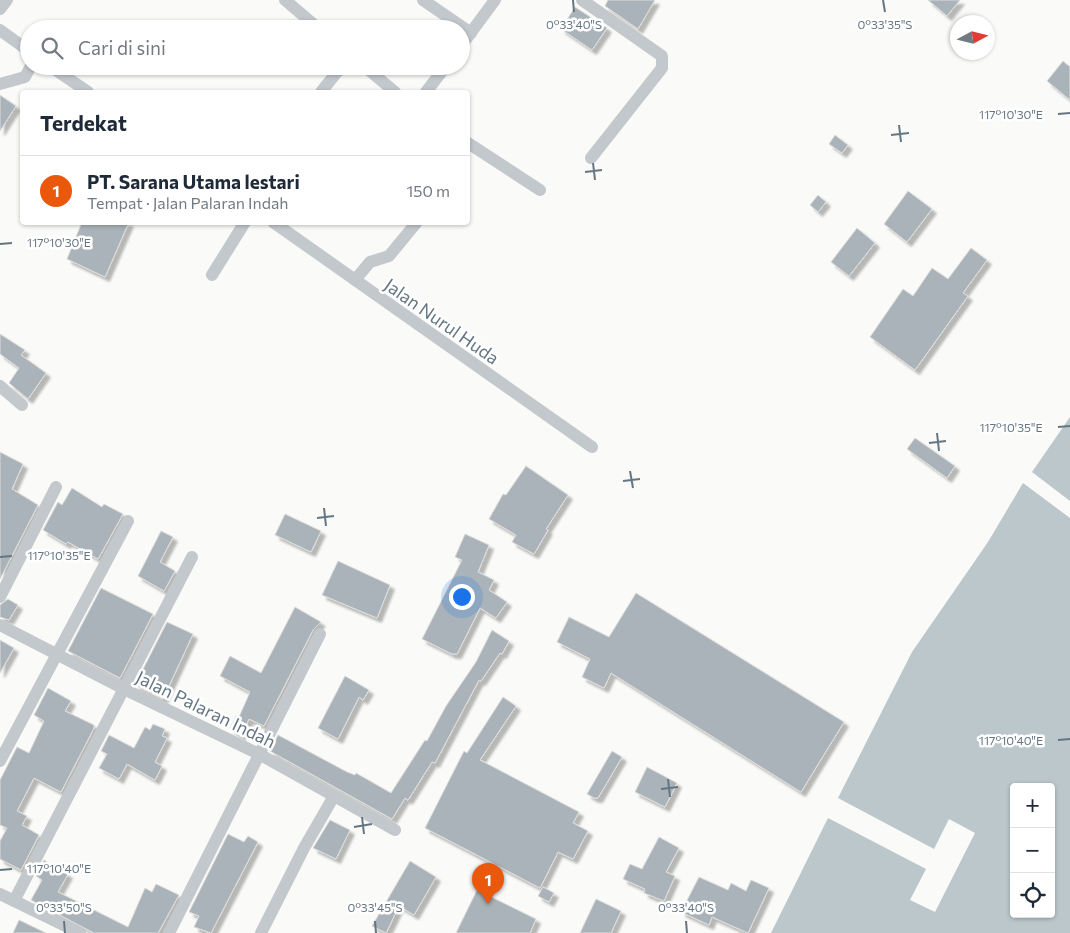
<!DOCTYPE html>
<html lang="id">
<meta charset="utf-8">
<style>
:root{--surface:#fff;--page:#f6f6f7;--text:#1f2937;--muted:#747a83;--line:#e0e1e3;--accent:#ea580c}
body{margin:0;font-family:Commissioner,sans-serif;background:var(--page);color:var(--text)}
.controls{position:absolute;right:15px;bottom:15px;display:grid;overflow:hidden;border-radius:5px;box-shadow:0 1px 4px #0004}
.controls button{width:45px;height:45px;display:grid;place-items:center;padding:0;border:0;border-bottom:1px solid var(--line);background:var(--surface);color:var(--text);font:25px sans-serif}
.compass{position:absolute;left:950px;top:15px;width:45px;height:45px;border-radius:50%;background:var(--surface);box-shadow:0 1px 4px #0004;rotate:83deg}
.you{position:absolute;left:461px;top:596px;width:18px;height:18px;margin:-12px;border:4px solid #fff;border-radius:50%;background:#1a73e8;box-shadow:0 0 0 8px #1a73e833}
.badge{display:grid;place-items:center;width:32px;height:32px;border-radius:50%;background:var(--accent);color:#fff;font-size:16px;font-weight:700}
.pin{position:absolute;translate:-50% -41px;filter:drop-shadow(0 1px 2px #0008)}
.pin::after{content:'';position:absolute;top:26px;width:18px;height:15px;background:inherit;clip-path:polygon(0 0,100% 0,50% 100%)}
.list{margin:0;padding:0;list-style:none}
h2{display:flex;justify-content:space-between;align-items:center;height:65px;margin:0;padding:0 20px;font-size:21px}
h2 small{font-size:16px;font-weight:400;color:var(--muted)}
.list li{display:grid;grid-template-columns:32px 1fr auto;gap:15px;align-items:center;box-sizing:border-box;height:70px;padding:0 20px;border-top:1px solid var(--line)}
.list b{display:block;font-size:19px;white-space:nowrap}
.list p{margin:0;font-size:16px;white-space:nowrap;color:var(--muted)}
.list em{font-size:16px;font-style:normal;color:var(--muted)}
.icon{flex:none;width:28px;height:28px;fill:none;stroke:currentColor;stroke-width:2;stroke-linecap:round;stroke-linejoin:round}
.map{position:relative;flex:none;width:1070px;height:933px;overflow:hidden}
.search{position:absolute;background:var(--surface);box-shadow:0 1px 4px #0004;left:20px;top:20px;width:450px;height:55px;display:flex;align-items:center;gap:12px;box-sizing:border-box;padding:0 18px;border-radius:28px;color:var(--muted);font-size:19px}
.panel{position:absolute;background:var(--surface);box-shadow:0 1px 4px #0004;left:20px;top:90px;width:450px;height:135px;border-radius:5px}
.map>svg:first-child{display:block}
</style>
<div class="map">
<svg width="1070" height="933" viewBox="0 0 1070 933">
<defs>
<filter id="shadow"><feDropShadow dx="4.5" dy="4.5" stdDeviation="1" flood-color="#0004"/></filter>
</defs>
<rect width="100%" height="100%" fill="#fafaf8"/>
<!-- water -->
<g fill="#bbc7cb" fill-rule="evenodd">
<path d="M 1070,417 L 1070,501 L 1032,472 Z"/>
<path d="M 1023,483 L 1070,518 L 1070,933 L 771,933 L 828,818 L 926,869 L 910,900 L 935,912 L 975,833 L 949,819 L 934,849 L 838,798 L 912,652 L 988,542 ZM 1014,787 L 1051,787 L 1051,914 L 1014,914 Z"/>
</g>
<!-- building -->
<g fill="#aab3b9" stroke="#dcdcda" filter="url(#shadow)">
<path d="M 608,0 L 655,0 L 638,29 L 605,6 Z"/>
<path d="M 928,0 L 960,0 L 947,16 Z"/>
<path d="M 575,7 L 607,28 L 592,50 L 561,29 Z"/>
<path d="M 1063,61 L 1070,67 L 1070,100 L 1047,81 Z"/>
<path d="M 0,95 L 16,106 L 0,131 Z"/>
<path d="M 835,135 L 848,145 L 842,153 L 829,144 Z"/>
<path d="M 908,191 L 932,209 L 907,242 L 884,224 Z"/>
<path d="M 818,195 L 826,202 L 818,212 L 810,205 Z"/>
<path d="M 82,222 L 129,222 L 105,277 L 67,259 Z"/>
<path d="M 857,228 L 875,243 L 849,276 L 831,262 Z"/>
<path d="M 971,248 L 987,260 L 963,293 L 968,296 L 915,370 L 870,337 L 903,289 L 913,296 L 932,268 L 948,279 Z"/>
<path d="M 0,334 L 25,350 L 21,355 L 46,373 L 28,399 L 9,383 L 19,368 L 0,354 Z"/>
<path d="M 915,438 L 955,466 L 947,478 L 907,449 Z"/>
<path d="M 0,452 L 23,464 L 12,489 L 38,505 L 0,579 Z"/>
<path d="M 526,466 L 568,495 L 546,529 L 548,530 L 534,554 L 512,542 L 516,535 L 489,519 L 503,494 L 506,495 Z"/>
<path d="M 72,488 L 102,507 L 104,504 L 123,514 L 98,559 L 68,542 L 66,544 L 43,530 L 58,502 L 62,505 Z"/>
<path d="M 285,514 L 321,531 L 311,552 L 275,535 Z"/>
<path d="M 161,531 L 173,537 L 160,562 L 175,571 L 164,591 L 138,576 Z"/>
<path d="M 465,534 L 489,545 L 478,572 L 494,580 L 489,590 L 507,602 L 496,618 L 480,608 L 457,654 L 452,654 L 422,639 L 462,560 L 455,557 Z"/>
<path d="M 338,561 L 390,585 L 377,618 L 322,595 Z"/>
<path d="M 101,588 L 153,614 L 120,678 L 68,651 Z"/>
<path d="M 636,593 L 844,722 L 801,792 L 611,673 L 604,688 L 582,677 L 590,659 L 557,642 L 569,617 L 609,637 Z"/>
<path d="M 8,599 L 18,605 L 9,620 L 0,617 L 0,605 Z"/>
<path d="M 295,607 L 321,622 L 313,630 L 264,726 L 249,719 L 241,736 L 230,729 L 236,716 L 239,717 L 250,692 L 220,676 L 230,656 L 261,673 Z"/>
<path d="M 167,622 L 193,634 L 163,699 L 135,685 Z"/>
<path d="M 492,630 L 509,641 L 502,654 L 500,653 L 481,681 L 479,680 L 435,763 L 432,762 L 408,800 L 405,798 L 392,819 L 270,751 L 278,735 L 347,772 L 355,775 L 356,773 L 391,793 L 425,740 L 427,741 L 446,706 L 476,662 Z"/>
<path d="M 0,640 L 14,648 L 0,673 Z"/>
<path d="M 345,676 L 369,690 L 363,700 L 359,697 L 338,739 L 318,728 Z"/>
<path d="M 48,688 L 71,701 L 65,711 L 94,725 L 94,728 L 61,792 L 34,778 L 17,811 L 27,816 L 22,825 L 39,835 L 21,870 L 0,859 L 0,841 L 7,828 L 0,825 L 0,780 L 17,747 L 29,753 L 44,721 L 34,715 Z"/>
<path d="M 503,697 L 516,706 L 480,760 L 579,812 L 573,823 L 588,831 L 573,859 L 558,852 L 540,888 L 425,828 L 464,751 L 467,753 Z"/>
<path d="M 153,724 L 165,729 L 162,736 L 167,738 L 155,762 L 162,766 L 155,780 L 127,764 L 119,779 L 99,768 L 107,754 L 101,751 L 109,735 L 134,748 L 145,727 L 150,730 Z"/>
<path d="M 612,751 L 622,757 L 598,798 L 594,798 L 587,794 Z"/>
<path d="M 647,767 L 677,783 L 665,807 L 635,792 Z"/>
<path d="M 330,820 L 350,830 L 336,859 L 313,848 Z"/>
<path d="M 228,834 L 244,842 L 248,836 L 258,842 L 211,933 L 194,927 L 199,916 L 189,912 Z"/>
<path d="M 659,837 L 679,848 L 666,872 L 675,876 L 664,901 L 644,893 L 645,889 L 623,879 L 630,864 L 642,869 Z"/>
<path d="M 44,860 L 68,874 L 58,892 L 128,927 L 145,888 L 152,892 L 156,884 L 179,895 L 158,933 L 94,933 L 31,900 L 42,880 L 36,876 Z"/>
<path d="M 410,861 L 436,877 L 414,915 L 399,906 L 386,933 L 372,926 Z"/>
<path d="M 699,877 L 728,890 L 731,883 L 746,891 L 751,880 L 769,888 L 748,933 L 712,917 L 709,925 L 681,912 Z"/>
<path d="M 543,887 L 554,893 L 549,902 L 538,896 Z"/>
<path d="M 477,890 L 536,919 L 530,933 L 456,933 Z"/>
<path d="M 596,899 L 621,911 L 611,933 L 580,933 Z"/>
<path d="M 19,920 L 46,933 L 13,933 Z"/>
</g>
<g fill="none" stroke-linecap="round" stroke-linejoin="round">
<!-- street -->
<g stroke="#c3c8cc" stroke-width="12">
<path d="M 285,0 L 319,29"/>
<path d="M 423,0 L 471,33"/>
<path d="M 582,0 L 662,56 L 662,68 L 591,158"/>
<path d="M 0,9 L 7,0"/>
<path d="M 0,30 L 29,51"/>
<path d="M 461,46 L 495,0"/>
<path d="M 50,66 L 88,92"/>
<path d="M 364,66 L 395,92"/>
<path d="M 0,84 L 25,77 L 31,66"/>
<path d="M 321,92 L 337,72 L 346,66"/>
<path d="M 426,92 L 446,66"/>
<path d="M 468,143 L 540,190"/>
<path d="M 273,222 L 592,447"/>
<path d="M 212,275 L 245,222"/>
<path d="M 355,280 L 370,262 L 389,256 L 417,222"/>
<path d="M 0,386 L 22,405"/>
<path d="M 0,597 L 56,487"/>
<path d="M 0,625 L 124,689 L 259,754 L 395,830"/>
<path d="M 0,761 L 128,521"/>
<path d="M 0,894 L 80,933"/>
<path d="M 14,901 L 192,557"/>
<path d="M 169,933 L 320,634"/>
<path d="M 261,933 L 304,848 L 334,796"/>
</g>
</g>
<!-- ticks -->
<path fill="none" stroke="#657683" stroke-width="2" d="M 573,0 L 574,12M 883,0 L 885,12M 1058,114 L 1070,113M 899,125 L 901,142M 891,135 L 909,133M 593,163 L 595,180M 585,172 L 602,170M 0,244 L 12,243M 1058,427 L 1070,426M 937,433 L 939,451M 929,443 L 946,441M 630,471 L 633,488M 623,481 L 640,479M 324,508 L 326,526M 317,518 L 334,516M 0,557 L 12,556M 1058,740 L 1070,739M 668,779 L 670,797M 661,789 L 678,787M 362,817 L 364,834M 354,827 L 372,824M 0,870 L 12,869M 64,921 L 65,933M 375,921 L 376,933M 686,921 L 687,933"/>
<g text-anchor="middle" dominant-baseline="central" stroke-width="5" stroke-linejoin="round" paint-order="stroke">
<!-- street labels -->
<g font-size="18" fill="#657683" stroke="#fff">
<text transform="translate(442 321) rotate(35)">Jalan Nurul Huda</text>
<text transform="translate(206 709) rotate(26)">Jalan Palaran Indah</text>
</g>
</g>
<g font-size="12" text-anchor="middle" fill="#657683" stroke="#fff" stroke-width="5" stroke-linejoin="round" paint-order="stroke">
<text x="574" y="29">0°33'40"S</text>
<text x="885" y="29">0°33'35"S</text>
<text x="1011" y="119">117°10'30"E</text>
<text x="59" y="247">117°10'30"E</text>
<text x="1011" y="432">117°10'35"E</text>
<text x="59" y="560">117°10'35"E</text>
<text x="1011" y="745">117°10'40"E</text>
<text x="59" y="873">117°10'40"E</text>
<text x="64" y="912">0°33'50"S</text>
<text x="375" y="912">0°33'45"S</text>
<text x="686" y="912">0°33'40"S</text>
</g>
</svg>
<div class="controls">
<button>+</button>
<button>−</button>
<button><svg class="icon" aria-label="locate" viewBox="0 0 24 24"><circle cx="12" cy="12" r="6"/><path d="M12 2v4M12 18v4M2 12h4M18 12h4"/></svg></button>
</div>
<svg class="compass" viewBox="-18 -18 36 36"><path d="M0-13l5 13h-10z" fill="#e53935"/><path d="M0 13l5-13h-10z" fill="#747a83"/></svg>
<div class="you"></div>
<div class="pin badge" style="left:488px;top:904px">1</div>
<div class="search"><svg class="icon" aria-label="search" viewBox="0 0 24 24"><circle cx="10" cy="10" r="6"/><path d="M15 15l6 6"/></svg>Cari di sini</div>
<section class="panel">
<h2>Terdekat<small></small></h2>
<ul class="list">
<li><span class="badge">1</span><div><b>PT. Sarana Utama lestari</b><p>Tempat · Jalan Palaran Indah</p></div><em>150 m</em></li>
</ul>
</section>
</div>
